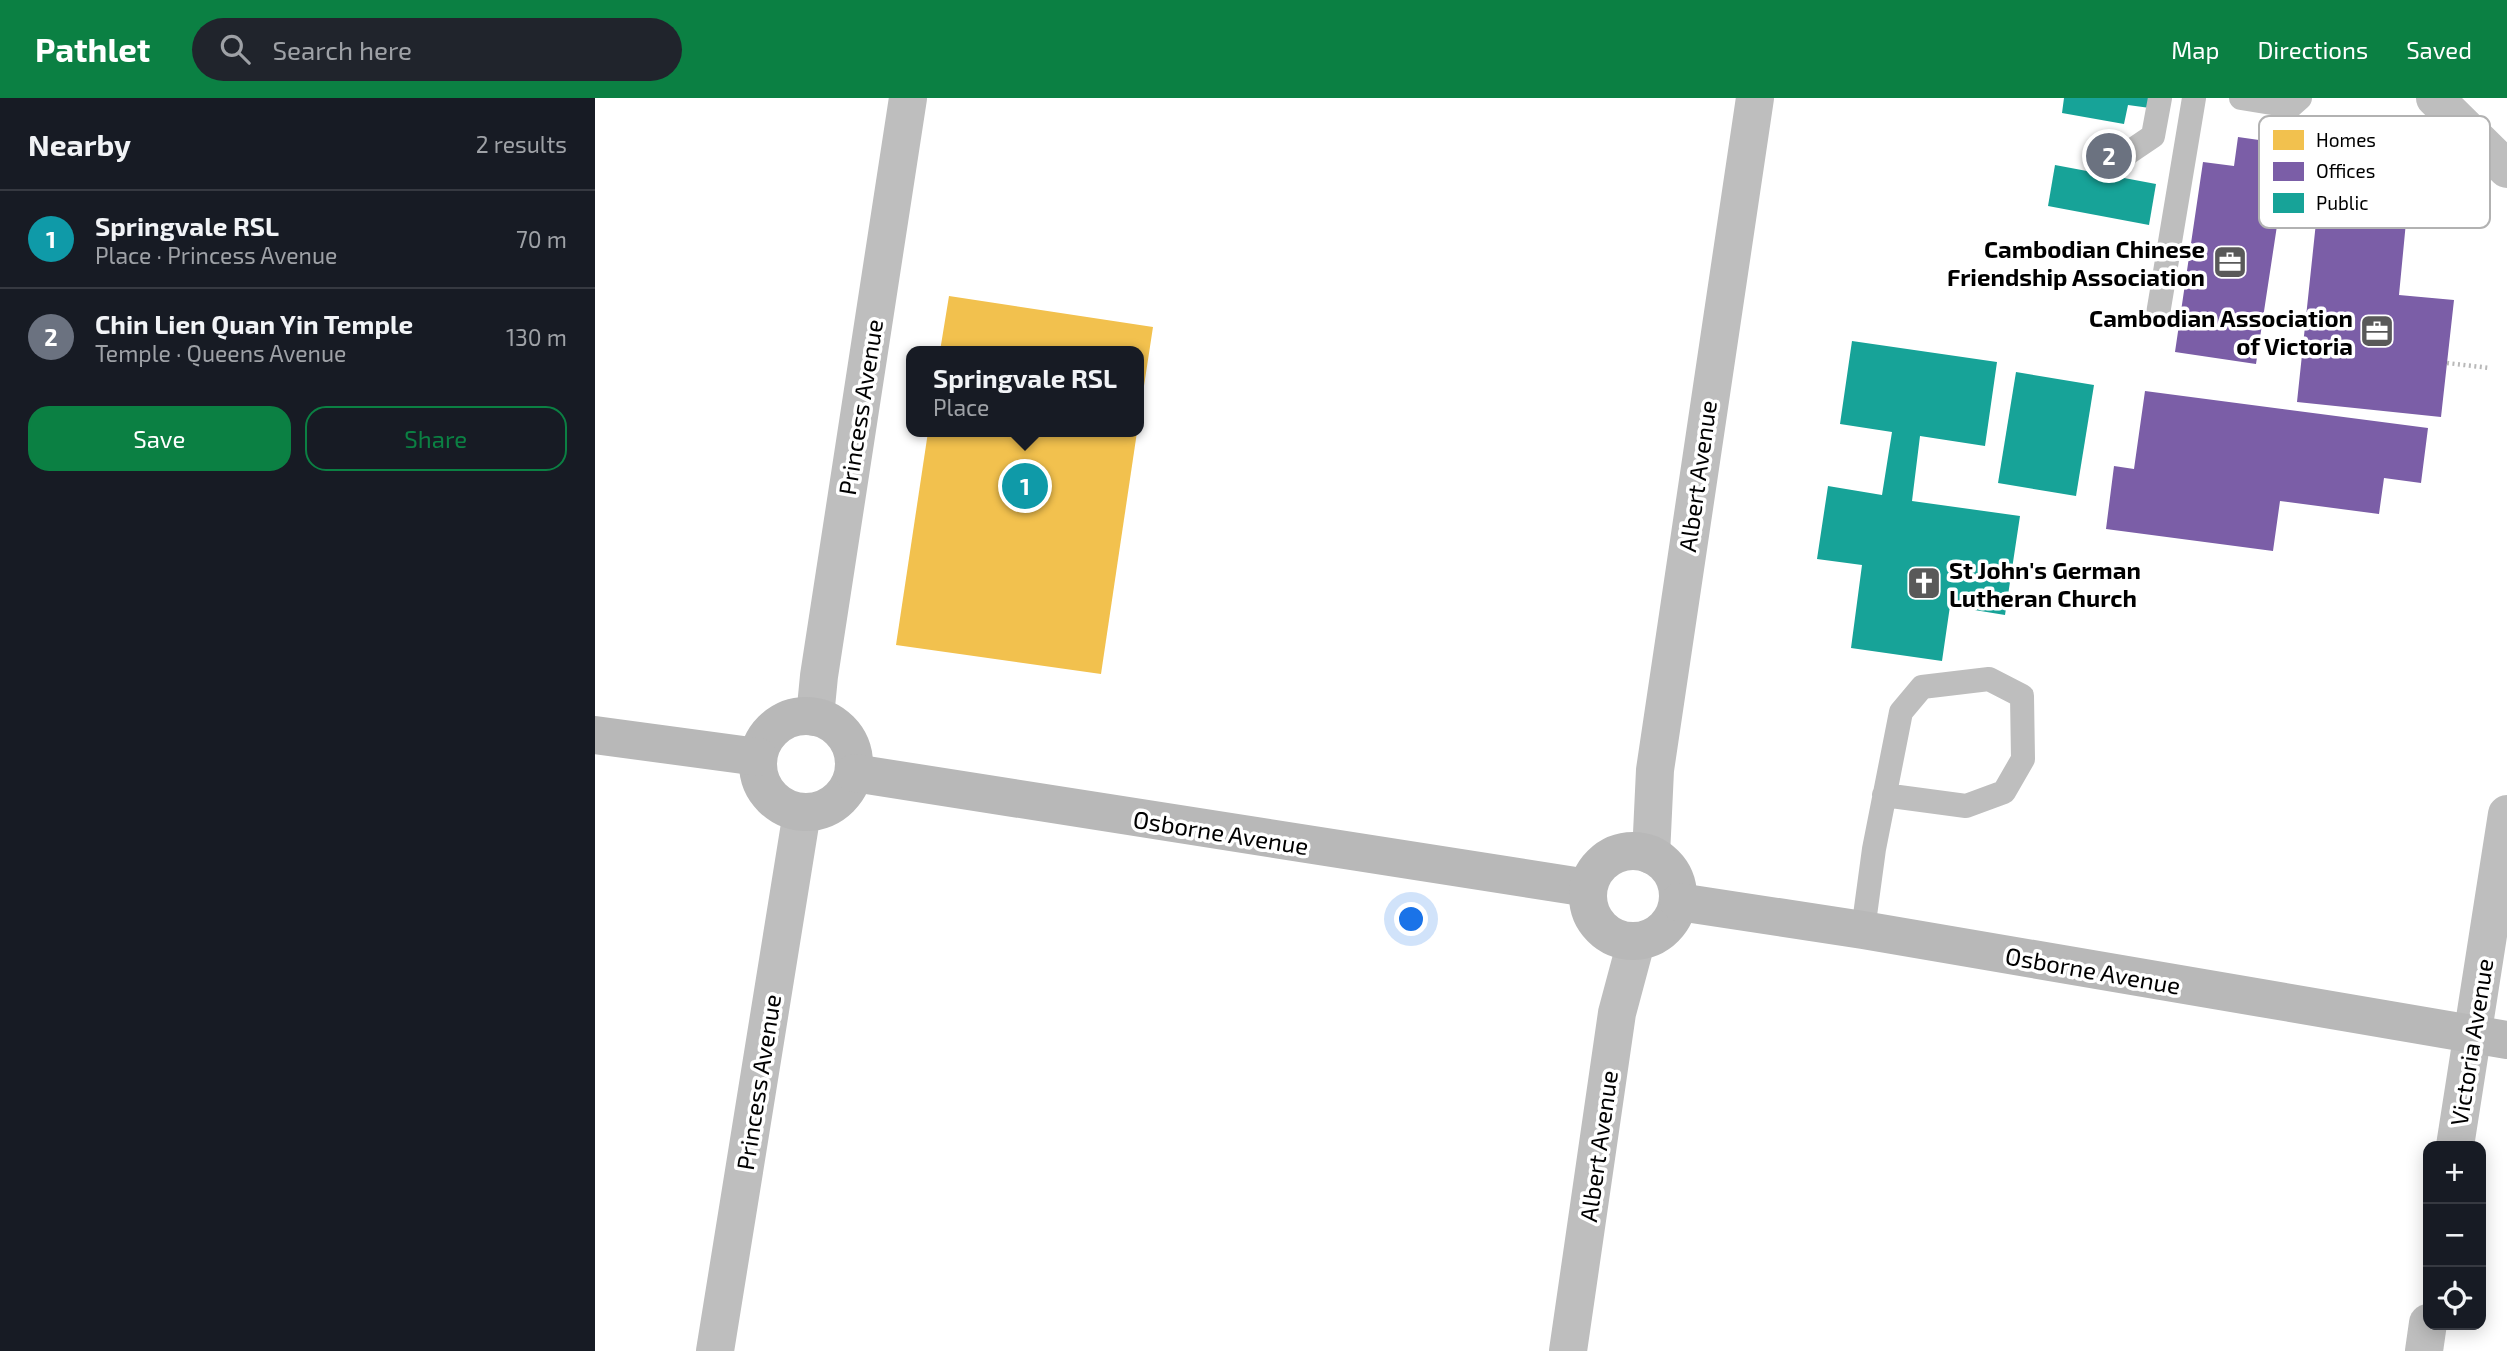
<!DOCTYPE html>
<meta charset="utf-8">
<style>
:root{--surface:#171b24;--page:#20242c;--text:#f1f3f6;--muted:#9ea1a6;--line:#363941;--accent:#0b8043}
body{margin:0;font-family:"Exo 2",sans-serif;background:var(--page);color:var(--text)}
.controls{position:absolute;right:21px;bottom:21px;display:grid;overflow:hidden;border-radius:14px;box-shadow:0 4px 18px #0003}
.controls button{width:63px;height:63px;display:grid;place-items:center;padding:0;border:0;border-bottom:2px solid var(--line);background:var(--surface);color:var(--text);font:35px sans-serif}
.you{position:absolute;left:817px;top:822px;width:24px;height:24px;margin:-18px;border:5px solid #fff;border-radius:50%;background:#1a73e8;box-shadow:0 0 0 10px #1a73e833}
.badge{display:grid;place-items:center;width:46px;height:46px;border-radius:50%;background:var(--accent);color:#fff;font-size:23px;font-weight:700}
.pin{position:absolute;translate:-50% -50%;border:4px solid #fff;box-shadow:0 2px 7px #0006}
.popup{position:absolute;left:311px;top:248px;width:238px;height:91px;box-sizing:border-box;display:grid;place-content:center;border-radius:14px;background:var(--surface);filter:drop-shadow(0 2px 5px #0005);font-size:23px;white-space:nowrap;color:var(--muted)}
.popup b{font-size:26px;color:var(--text)}
.popup::after{content:'';position:absolute;left:50%;top:100%;margin-left:-14px;border:14px solid transparent;border-top-color:var(--surface)}
.list{margin:0;padding:0;list-style:none}
h2{display:flex;justify-content:space-between;align-items:center;height:91px;margin:0;padding:0 28px;font-size:30px}
h2 small{font-size:23px;font-weight:400;color:var(--muted)}
.list li{display:grid;grid-template-columns:46px 1fr auto;gap:21px;align-items:center;box-sizing:border-box;height:98px;padding:0 28px;border-top:2px solid var(--line)}
.list b{display:block;font-size:26px;white-space:nowrap}
.list p{margin:0;font-size:23px;white-space:nowrap;color:var(--muted)}
.list em{font-size:23px;font-style:normal;color:var(--muted)}
.actions{display:flex;gap:14px;padding:21px 28px}
.actions a{flex:1;padding:16px 0;border:2px solid var(--accent);border-radius:21px;text-align:center;font-size:24px;color:var(--accent)}
.actions .main{background:var(--accent);color:#fff}
.icon{flex:none;width:38px;height:38px;fill:none;stroke:currentColor;stroke-width:2;stroke-linecap:round;stroke-linejoin:round}
.map{position:relative;flex:none;width:1912px;height:1253px;overflow:hidden}
header{display:flex;align-items:center;gap:42px;box-sizing:border-box;height:98px;padding:0 35px;background:var(--accent);color:#fff}
header strong{font-size:33px}
nav{display:flex;gap:38px;margin-inline-start:auto;font-size:24px}
.search{width:490px;height:63px;background:var(--page);display:flex;align-items:center;gap:18px;box-sizing:border-box;padding:0 24px;border-radius:38px;color:var(--muted);font-size:26px}
main{display:flex}
aside{flex:1;background:var(--surface)}
.map>svg:first-child{display:block}
</style>
<header>
<strong>Pathlet</strong>
<div class="search"><svg class="icon" aria-label="search" viewBox="0 0 24 24"><circle cx="10" cy="10" r="6"/><path d="M15 15l6 6"/></svg>Search here</div>
<nav><a>Map</a><a>Directions</a><a>Saved</a></nav>
</header>
<main>
<aside>
<h2>Nearby<small>2 results</small></h2>
<ul class="list">
<li><span class="badge" style="background:#0f9aa8">1</span><div><b>Springvale RSL</b><p>Place · Princess Avenue</p></div><em>70 m</em></li>
<li><span class="badge" style="background:#6b7280">2</span><div><b>Chin Lien Quan Yin Temple</b><p>Temple · Queens Avenue</p></div><em>130 m</em></li>
</ul>
<div class="actions"><a class="main">Save</a><a>Share</a></div>
</aside>
<div class="map">
<svg width="1912" height="1253" viewBox="0 0 1912 1253">
<rect width="100%" height="100%" fill="#fff"/>
<!-- homes -->
<g fill="#f2c14e">
<path d="M 354,198 L 558,229 L 545,314 L 544,253 L 345,253 Z"/>
<path d="M 333,334 L 542,334 L 506,576 L 301,547 Z"/>
</g>
<!-- offices -->
<g fill="#7b5ea7">
<path d="M 1643,39 L 1678,44 L 1674,72 L 1690,75 L 1661,266 L 1580,254 L 1608,64 L 1639,68 Z"/>
<path d="M 1722,115 L 1811,124 L 1804,197 L 1859,202 L 1846,319 L 1702,304 Z"/>
<path d="M 1550,293 L 1833,330 L 1826,385 L 1789,380 L 1784,416 L 1685,403 L 1678,453 L 1511,431 L 1519,368 L 1539,371 Z"/>
</g>
<!-- public -->
<g fill="#17a398">
<path d="M 1469,0 L 1557,0 L 1555,10 L 1533,7 L 1529,26 L 1467,15 Z"/>
<path d="M 1460,67 L 1561,86 L 1554,127 L 1453,108 Z"/>
<path d="M 1257,243 L 1402,264 L 1390,348 L 1325,338 L 1317,403 L 1425,418 L 1410,517 L 1355,508 L 1347,563 L 1256,550 L 1267,467 L 1222,461 L 1233,388 L 1287,397 L 1297,334 L 1245,326 Z"/>
<path d="M 1421,274 L 1499,287 L 1481,398 L 1403,385 Z"/>
</g>
<g fill="none" stroke-linecap="round" stroke-linejoin="round">
<!-- path -->
<path stroke="#b9b9b9" stroke-width="4.5" stroke-dasharray="2 3.5" stroke-linecap="butt" d="M 1852,265 L 1895,270"/>
<!-- lane -->
<g stroke="#bebebe" stroke-width="24">
<path d="M 1646,0 L 1696,8 L 1705,0"/>
<path d="M 1524,61 L 1558,38 L 1565,0"/>
<path d="M 1818,113 L 1887,44"/>
<path d="M 1563,216 L 1599,0"/>
<path d="M 1268,832 L 1279,751 L 1306,614 L 1327,589 L 1394,581 L 1427,598 L 1428,661 L 1409,694 L 1371,708 L 1289,697"/>
</g>
<!-- street -->
<g stroke="#bebebe" stroke-width="38">
<path d="M 1840,0 L 1912,71"/>
<path d="M 220,619 L 224,578 L 313,0"/>
<path d="M 1056,757 L 1060,672 L 1160,0"/>
<path d="M 1860,1048 L 1912,716"/>
<path d="M 120,1253 L 207,714"/>
<path d="M 973,1253 L 1022,915 L 1041,844"/>
<path d="M 1829,1253 L 1833,1225"/>
</g>
<!-- secondary -->
<g stroke="#b8b8b8" stroke-width="38">
<circle cx="211" cy="666" r="48"/>
<path d="M 0,637 L 163,659"/>
<path d="M 259,675 L 993,790"/>
<circle cx="1038" cy="798" r="45"/>
<path d="M 1084,804 L 1268,832 L 1912,942"/>
</g>
</g>
<!-- icons -->
<defs>
<g id="office-square" transform="scale(1.75)"><rect x="-9" y="-9" width="18" height="18" rx="4" fill="#595959" stroke="#fff"/><path d="M-6-3h4V-5.5h4V-3h4V5H-6ZM-1-4.5V-3h2v-1.5ZM-6 0V1H6V0Z" fill="#fff"/></g>
<g id="church-square" transform="scale(1.75)"><rect x="-9" y="-9" width="18" height="18" rx="4" fill="#595959" stroke="#fff"/><path d="M-1.2-6h2.4v3.5h3.3v2.4h-3.3V6h-2.4V-.1h-3.3v-2.4h3.3Z" fill="#fff"/></g>
</defs>
<g fill-rule="evenodd">
<use href="#office-square" x="1635" y="164"/>
<use href="#office-square" x="1782" y="233"/>
<use href="#church-square" x="1329" y="485"/>
</g>
<g text-anchor="middle" dominant-baseline="central" stroke-width="7" stroke-linejoin="round" paint-order="stroke">
<!-- poi labels -->
<g font-size="24" font-weight="bold" fill="#000" stroke="#fff" text-anchor="end">
<text x="1610" y="150">Cambodian Chinese<tspan x="1610" dy="28">Friendship Association</tspan></text>
<text x="1758" y="219">Cambodian Association<tspan x="1758" dy="28">of Victoria</tspan></text>
<text x="1354" y="471" text-anchor="start">St John's German<tspan x="1354" dy="28">Lutheran Church</tspan></text>
</g>
<!-- street labels -->
<g font-size="24" fill="#000" stroke="#fff">
<text transform="translate(265 309) rotate(-81)">Princess Avenue</text>
<text transform="translate(1102 378) rotate(-82)">Albert Avenue</text>
<text transform="translate(626 734) rotate(9)">Osborne Avenue</text>
<text transform="translate(1498 872) rotate(10)">Osborne Avenue</text>
<text transform="translate(1876 944) rotate(-81)">Victoria Avenue</text>
<text transform="translate(163 984) rotate(-81)">Princess Avenue</text>
<text transform="translate(1003 1048) rotate(-82)">Albert Avenue</text>
</g>
</g>
<!-- legend -->
<rect x="1664" y="18" width="231" height="112" rx="10" fill="#fff" stroke="#b2b2b2" stroke-width="2"/>
<rect x="1678" y="32" width="31" height="20" fill="#f2c14e"/>
<rect x="1678" y="64" width="31" height="19" fill="#7b5ea7"/>
<rect x="1678" y="95" width="31" height="20" fill="#17a398"/>
<g font-size="19" fill="#000">
<text x="1721" y="49">Homes</text>
<text x="1721" y="80">Offices</text>
<text x="1721" y="112">Public</text>
</g>
</svg>
<div class="controls">
<button>+</button>
<button>−</button>
<button><svg class="icon" aria-label="locate" viewBox="0 0 24 24"><circle cx="12" cy="12" r="6"/><path d="M12 2v4M12 18v4M2 12h4M18 12h4"/></svg></button>
</div>
<div class="you"></div>
<div class="pin badge" style="left:430px;top:388px;background:#0f9aa8">1</div>
<div class="popup"><b>Springvale RSL</b>Place</div>
<div class="pin badge" style="left:1514px;top:58px;background:#6b7280">2</div>
</div>
</main>
